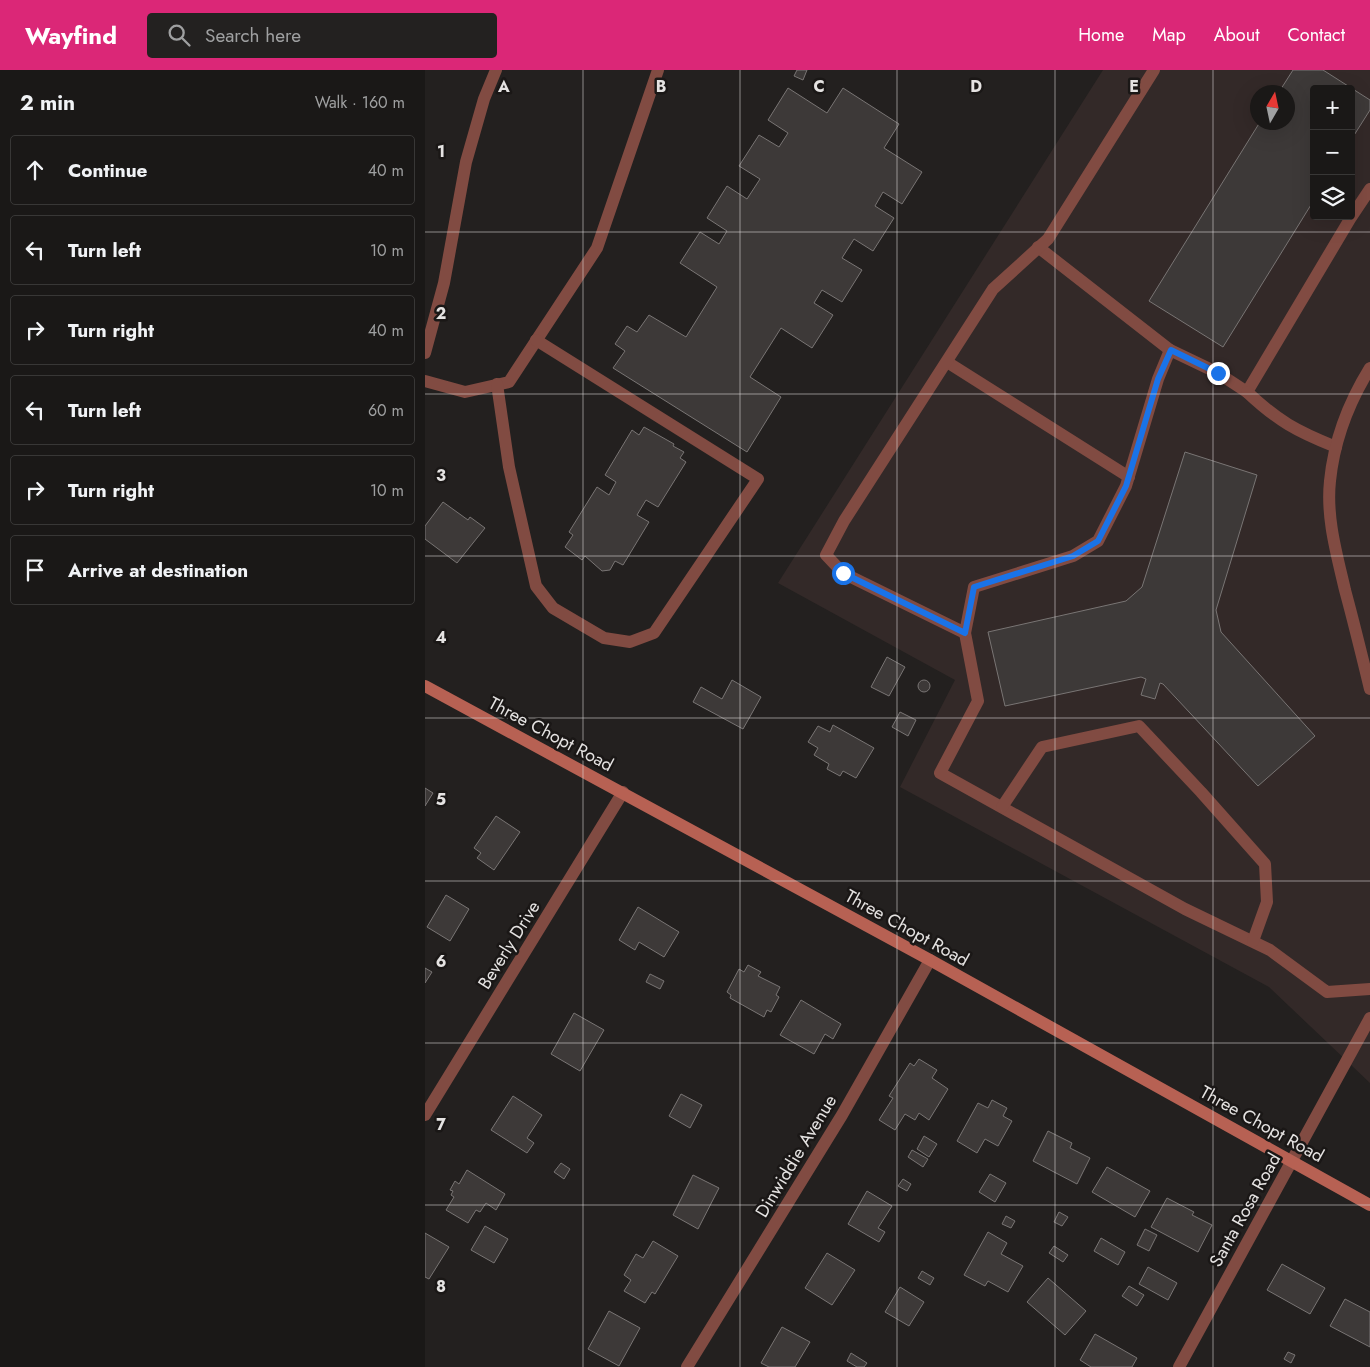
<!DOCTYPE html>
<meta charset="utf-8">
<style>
:root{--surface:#1a1817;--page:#232120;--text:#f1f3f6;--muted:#9fa0a1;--line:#383736;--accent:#db2777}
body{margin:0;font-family:Jost,sans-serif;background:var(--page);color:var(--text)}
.controls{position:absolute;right:15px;top:15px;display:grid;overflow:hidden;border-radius:5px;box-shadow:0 5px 20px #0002}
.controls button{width:45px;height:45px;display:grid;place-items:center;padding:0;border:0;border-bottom:1px solid var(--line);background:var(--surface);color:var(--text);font:25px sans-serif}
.compass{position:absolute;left:825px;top:15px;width:45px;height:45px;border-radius:50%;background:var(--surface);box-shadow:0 5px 20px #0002;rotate:9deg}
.stop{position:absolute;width:15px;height:15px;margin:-11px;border:4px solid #1a73e8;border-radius:50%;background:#fff}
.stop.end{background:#1a73e8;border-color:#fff;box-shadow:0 1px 5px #0008}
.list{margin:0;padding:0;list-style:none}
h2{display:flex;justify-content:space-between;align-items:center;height:65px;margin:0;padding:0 20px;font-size:21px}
h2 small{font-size:16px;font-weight:400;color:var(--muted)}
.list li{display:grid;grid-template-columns:32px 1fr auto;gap:15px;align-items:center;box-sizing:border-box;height:70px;margin:0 10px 10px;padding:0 10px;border:1px solid var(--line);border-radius:5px}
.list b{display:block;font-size:19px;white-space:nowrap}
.list em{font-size:16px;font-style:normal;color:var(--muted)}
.icon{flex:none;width:28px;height:28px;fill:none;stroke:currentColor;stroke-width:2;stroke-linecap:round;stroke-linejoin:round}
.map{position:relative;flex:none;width:945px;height:1297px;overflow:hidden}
header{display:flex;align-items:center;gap:30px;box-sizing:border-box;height:70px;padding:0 25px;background:var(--accent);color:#fff}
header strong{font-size:24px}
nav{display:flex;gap:28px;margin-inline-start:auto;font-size:18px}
.search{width:350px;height:45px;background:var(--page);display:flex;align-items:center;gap:12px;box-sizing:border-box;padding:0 18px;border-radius:5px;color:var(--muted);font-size:19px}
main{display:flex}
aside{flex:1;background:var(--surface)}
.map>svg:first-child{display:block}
</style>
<header>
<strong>Wayfind</strong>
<div class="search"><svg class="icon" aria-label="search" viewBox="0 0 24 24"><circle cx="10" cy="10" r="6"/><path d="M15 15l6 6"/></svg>Search here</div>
<nav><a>Home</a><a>Map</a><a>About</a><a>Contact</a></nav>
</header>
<main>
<aside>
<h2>2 min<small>Walk · 160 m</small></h2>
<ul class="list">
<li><svg class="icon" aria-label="ahead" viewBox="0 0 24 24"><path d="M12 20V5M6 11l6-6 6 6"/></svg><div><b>Continue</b></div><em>40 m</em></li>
<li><svg class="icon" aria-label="left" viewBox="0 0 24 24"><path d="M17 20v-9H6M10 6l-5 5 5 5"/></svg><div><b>Turn left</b></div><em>10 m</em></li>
<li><svg class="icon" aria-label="right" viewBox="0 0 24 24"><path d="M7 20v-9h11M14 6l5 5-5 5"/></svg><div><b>Turn right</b></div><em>40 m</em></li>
<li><svg class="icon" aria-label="left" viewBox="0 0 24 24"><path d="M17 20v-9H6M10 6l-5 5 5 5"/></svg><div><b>Turn left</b></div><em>60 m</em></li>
<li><svg class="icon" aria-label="right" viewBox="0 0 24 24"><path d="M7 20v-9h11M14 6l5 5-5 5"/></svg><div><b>Turn right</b></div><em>10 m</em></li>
<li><svg class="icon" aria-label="arrive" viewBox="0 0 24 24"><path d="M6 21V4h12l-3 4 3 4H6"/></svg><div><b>Arrive at destination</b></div></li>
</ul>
</aside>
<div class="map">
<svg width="945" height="1297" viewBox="0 0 945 1297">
<rect width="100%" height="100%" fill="#23201f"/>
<!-- built -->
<path fill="#332928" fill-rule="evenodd" d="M 678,0 L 945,0 L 945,1013 L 844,917 L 475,717 L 530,610 L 353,513 ZM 889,19 L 926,19 L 926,146 L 889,146 ZM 832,22 L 862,22 L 862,52 L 832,52 Z"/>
<!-- building -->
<g fill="#3d3938" stroke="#797574">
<path d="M 372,0 L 382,0 L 378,10 L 369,6 Z"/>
<path d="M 868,0 L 898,0 L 945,30 L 945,40 L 926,70 L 926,19 L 889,19 L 889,130 L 798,277 L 724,231 L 835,52 L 862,52 L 862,22 L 854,22 Z"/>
<path d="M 363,18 L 402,43 L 418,18 L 474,54 L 459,78 L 497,102 L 477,134 L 458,122 L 450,136 L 469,148 L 448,181 L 429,169 L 417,188 L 437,200 L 417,232 L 397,220 L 389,233 L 408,245 L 387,278 L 356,258 L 325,307 L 356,327 L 322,382 L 188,298 L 200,281 L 190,274 L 202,256 L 212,262 L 224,245 L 261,267 L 292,217 L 255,193 L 275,162 L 294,174 L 302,161 L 282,148 L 302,116 L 322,129 L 335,109 L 314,96 L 334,65 L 354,77 L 363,63 L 343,50 Z"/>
<path d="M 219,357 L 249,374 L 248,376 L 259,382 L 255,388 L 261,392 L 233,437 L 221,430 L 212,445 L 224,452 L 198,495 L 190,491 L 185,500 L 177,501 L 160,486 L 157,490 L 140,477 L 148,465 L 144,462 L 172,417 L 184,425 L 191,412 L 180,405 L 207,360 L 214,365 Z"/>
<path d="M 760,382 L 832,405 L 791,540 L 796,562 L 890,666 L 833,716 L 738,614 L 735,613 L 730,629 L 716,625 L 721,609 L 716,607 L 580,636 L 563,562 L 701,531 L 717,517 Z"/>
<path d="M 18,432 L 43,450 L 45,447 L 60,458 L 32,493 L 0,469 L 0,456 Z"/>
<path d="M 462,587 L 480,597 L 464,626 L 446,617 Z"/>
<circle cx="499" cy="616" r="6"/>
<path d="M 307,610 L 336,627 L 318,659 L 268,632 L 276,617 L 297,629 Z"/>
<path d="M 475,642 L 491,650 L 483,666 L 467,657 Z"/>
<path d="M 408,655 L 449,678 L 431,708 L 418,701 L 415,706 L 402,699 L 404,694 L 389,685 L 393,678 L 383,672 L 393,656 L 405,662 Z"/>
<path d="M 0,718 L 8,723 L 0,736 Z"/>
<path d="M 71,746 L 95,762 L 69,800 L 52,788 L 56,783 L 49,778 Z"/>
<path d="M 21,825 L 44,839 L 25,871 L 2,857 Z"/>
<path d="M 213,837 L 254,862 L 239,887 L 214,872 L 210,880 L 194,870 Z"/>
<path d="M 323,895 L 336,902 L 333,906 L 355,917 L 351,925 L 354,927 L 346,942 L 342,940 L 339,947 L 305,928 L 306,925 L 302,922 L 314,899 L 319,902 Z"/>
<path d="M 0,898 L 7,902 L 0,913 Z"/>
<path d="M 225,904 L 239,911 L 235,919 L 221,912 Z"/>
<path d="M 376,930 L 416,954 L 408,969 L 400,964 L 389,984 L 355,965 Z"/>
<path d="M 149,943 L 179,960 L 155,1001 L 126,984 Z"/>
<path d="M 494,989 L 512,1000 L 507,1008 L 523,1019 L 504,1050 L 494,1043 L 490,1050 L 480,1044 L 470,1060 L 454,1050 L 468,1028 L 464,1026 L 485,993 L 489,996 Z"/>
<path d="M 256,1024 L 277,1035 L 265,1058 L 244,1046 Z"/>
<path d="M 88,1026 L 117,1045 L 102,1068 L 109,1073 L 102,1083 L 66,1060 Z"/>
<path d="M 567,1030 L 582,1038 L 578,1046 L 587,1051 L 573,1076 L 560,1069 L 552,1083 L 532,1071 L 553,1033 L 563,1038 Z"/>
<path d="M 623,1061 L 647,1073 L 645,1078 L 665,1088 L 652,1114 L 608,1091 Z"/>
<path d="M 499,1066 L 512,1074 L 504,1087 L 492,1079 Z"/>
<path d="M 487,1080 L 503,1089 L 498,1097 L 483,1087 Z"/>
<path d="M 136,1093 L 145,1099 L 139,1109 L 129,1102 Z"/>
<path d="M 682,1097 L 725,1121 L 710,1147 L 667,1122 Z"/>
<path d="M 42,1100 L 80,1124 L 71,1140 L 61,1133 L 55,1142 L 51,1140 L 43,1153 L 21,1140 L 29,1127 L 26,1125 L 28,1121 L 25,1120 L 30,1111 L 34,1114 Z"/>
<path d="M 565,1104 L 581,1113 L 570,1132 L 554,1122 Z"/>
<path d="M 268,1105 L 294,1118 L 273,1159 L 248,1145 Z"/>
<path d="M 478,1109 L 486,1114 L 482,1121 L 473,1116 Z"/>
<path d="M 442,1121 L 467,1136 L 453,1158 L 460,1162 L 454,1172 L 423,1154 Z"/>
<path d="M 742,1128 L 769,1142 L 767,1145 L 787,1155 L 773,1182 L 726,1157 Z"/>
<path d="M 634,1142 L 643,1147 L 637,1156 L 629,1152 Z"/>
<path d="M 581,1146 L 590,1151 L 586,1158 L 577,1154 Z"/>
<path d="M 60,1156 L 83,1169 L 69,1193 L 46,1180 Z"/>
<path d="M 720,1159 L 732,1165 L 724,1181 L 712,1175 Z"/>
<path d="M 563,1162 L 582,1173 L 576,1184 L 598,1196 L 583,1222 L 563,1211 L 560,1216 L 539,1205 Z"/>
<path d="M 0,1163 L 24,1177 L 4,1209 L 0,1207 Z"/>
<path d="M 676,1168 L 700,1182 L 693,1195 L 669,1181 Z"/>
<path d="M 228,1171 L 253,1186 L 230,1224 L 227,1222 L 220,1233 L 199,1221 L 206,1210 L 199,1205 L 211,1184 L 218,1188 Z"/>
<path d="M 629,1176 L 643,1185 L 638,1192 L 624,1183 Z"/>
<path d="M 402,1183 L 430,1200 L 407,1235 L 380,1218 Z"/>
<path d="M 857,1194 L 900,1218 L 885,1244 L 842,1220 Z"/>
<path d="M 723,1197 L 752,1213 L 743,1230 L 714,1214 Z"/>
<path d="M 497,1201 L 509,1208 L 505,1215 L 493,1208 Z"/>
<path d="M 623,1208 L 661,1241 L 640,1265 L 602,1232 Z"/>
<path d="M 704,1216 L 719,1225 L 712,1236 L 697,1226 Z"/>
<path d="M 475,1217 L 499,1232 L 484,1256 L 460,1242 Z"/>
<path d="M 920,1229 L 945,1242 L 945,1277 L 905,1256 Z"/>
<path d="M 184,1241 L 215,1258 L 194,1296 L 163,1279 Z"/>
<path d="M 357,1257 L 385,1272 L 370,1297 L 344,1297 L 336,1293 Z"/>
<path d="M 670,1264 L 712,1288 L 707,1297 L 666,1297 L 655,1290 Z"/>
<path d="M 863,1282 L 870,1285 L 866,1293 L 859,1289 Z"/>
<path d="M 426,1283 L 442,1293 L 439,1297 L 432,1297 L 422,1291 Z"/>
</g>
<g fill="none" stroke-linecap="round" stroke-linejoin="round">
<!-- service -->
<g stroke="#814b42" stroke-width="12">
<path d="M 945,119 L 925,149 L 822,322 L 793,303 L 745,280 L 733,309 L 701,416 L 673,471 L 648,486 L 549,517 L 540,563 L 553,631 L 515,703 L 760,839 L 845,880 L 902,922 L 945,919"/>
<path d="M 613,177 L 745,280"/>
<path d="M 522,292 L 704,407"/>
<path d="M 0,311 L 40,322 L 84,312 L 172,178 L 233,0"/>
<path d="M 72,314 L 84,397 L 111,516 L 128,538 L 179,568 L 205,572 L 229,563 L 333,409 L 111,270"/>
<path d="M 822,322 C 853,351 871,361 911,377"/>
<path d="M 540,563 L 418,503 L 401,485 L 419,451 L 568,219 L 623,169 L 729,0"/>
<path d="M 577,737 L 617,677 L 714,656 L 776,722 L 840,794 L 842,832 L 828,871"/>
</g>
<!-- minor -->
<g stroke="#814b42" stroke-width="12">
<path d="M 945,298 C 924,332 909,371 905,411 C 901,448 912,485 920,520 C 929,553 937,586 945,619"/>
<path d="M 0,1045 L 198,722"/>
<path d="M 262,1297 L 417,1045 L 505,890"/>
<path d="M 754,1297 L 945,948"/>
</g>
<!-- tertiary -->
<path stroke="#814b42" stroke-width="12" d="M 0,283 L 19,213 L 41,92 L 59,29 L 71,0"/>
<!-- secondary -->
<path stroke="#b76153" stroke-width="12" d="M 0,616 L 505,890 L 945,1135"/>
</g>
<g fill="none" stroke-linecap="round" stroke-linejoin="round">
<!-- route -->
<path stroke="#1a73e8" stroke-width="6" d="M 418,503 L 540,563 L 549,517 L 648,486 L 673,471 L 701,416 L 733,309 L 746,280 L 793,303"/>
</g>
<!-- grid -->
<path fill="none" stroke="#e5e3e2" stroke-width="1" stroke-opacity="0.55" d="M 158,0 L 158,1297M 315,0 L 315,1297M 472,0 L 472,1297M 630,0 L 630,1297M 788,0 L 788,1297M 0,162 L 945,162M 0,324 L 945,324M 0,486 L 945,486M 0,648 L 945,648M 0,811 L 945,811M 0,973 L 945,973M 0,1135 L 945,1135"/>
<g text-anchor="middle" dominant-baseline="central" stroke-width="5" stroke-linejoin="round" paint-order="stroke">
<!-- street labels -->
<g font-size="18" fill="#e5e3e2" stroke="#1a1716">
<text transform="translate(126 664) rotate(28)">Three Chopt Road</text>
<text transform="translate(482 858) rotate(29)">Three Chopt Road</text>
<text transform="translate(84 875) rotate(-58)">Beverly Drive</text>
<text transform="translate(837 1054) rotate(29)">Three Chopt Road</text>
<text transform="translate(371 1086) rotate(-59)">Dinwiddie Avenue</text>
<text transform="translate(820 1140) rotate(-61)">Santa Rosa Road</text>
</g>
</g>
<g font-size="16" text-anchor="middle" font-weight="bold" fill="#e5e3e2" stroke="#1a1716" stroke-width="5" stroke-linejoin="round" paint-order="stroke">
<text x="79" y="22">A</text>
<text x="236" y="22">B</text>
<text x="394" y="22">C</text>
<text x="551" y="22">D</text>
<text x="709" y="22">E</text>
<text x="16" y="87">1</text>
<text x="16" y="249">2</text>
<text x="16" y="411">3</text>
<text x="16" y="573">4</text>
<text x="16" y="735">5</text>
<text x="16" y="897">6</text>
<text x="16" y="1060">7</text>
<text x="16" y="1222">8</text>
</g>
</svg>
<div class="controls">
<button>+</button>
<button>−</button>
<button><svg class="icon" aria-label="layers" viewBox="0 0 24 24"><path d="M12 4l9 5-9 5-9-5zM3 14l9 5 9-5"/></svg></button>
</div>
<svg class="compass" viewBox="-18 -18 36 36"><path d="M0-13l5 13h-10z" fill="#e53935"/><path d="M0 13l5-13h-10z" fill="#9fa0a1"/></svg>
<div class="stop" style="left:418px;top:503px"></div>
<div class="stop end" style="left:793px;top:303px"></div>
</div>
</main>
